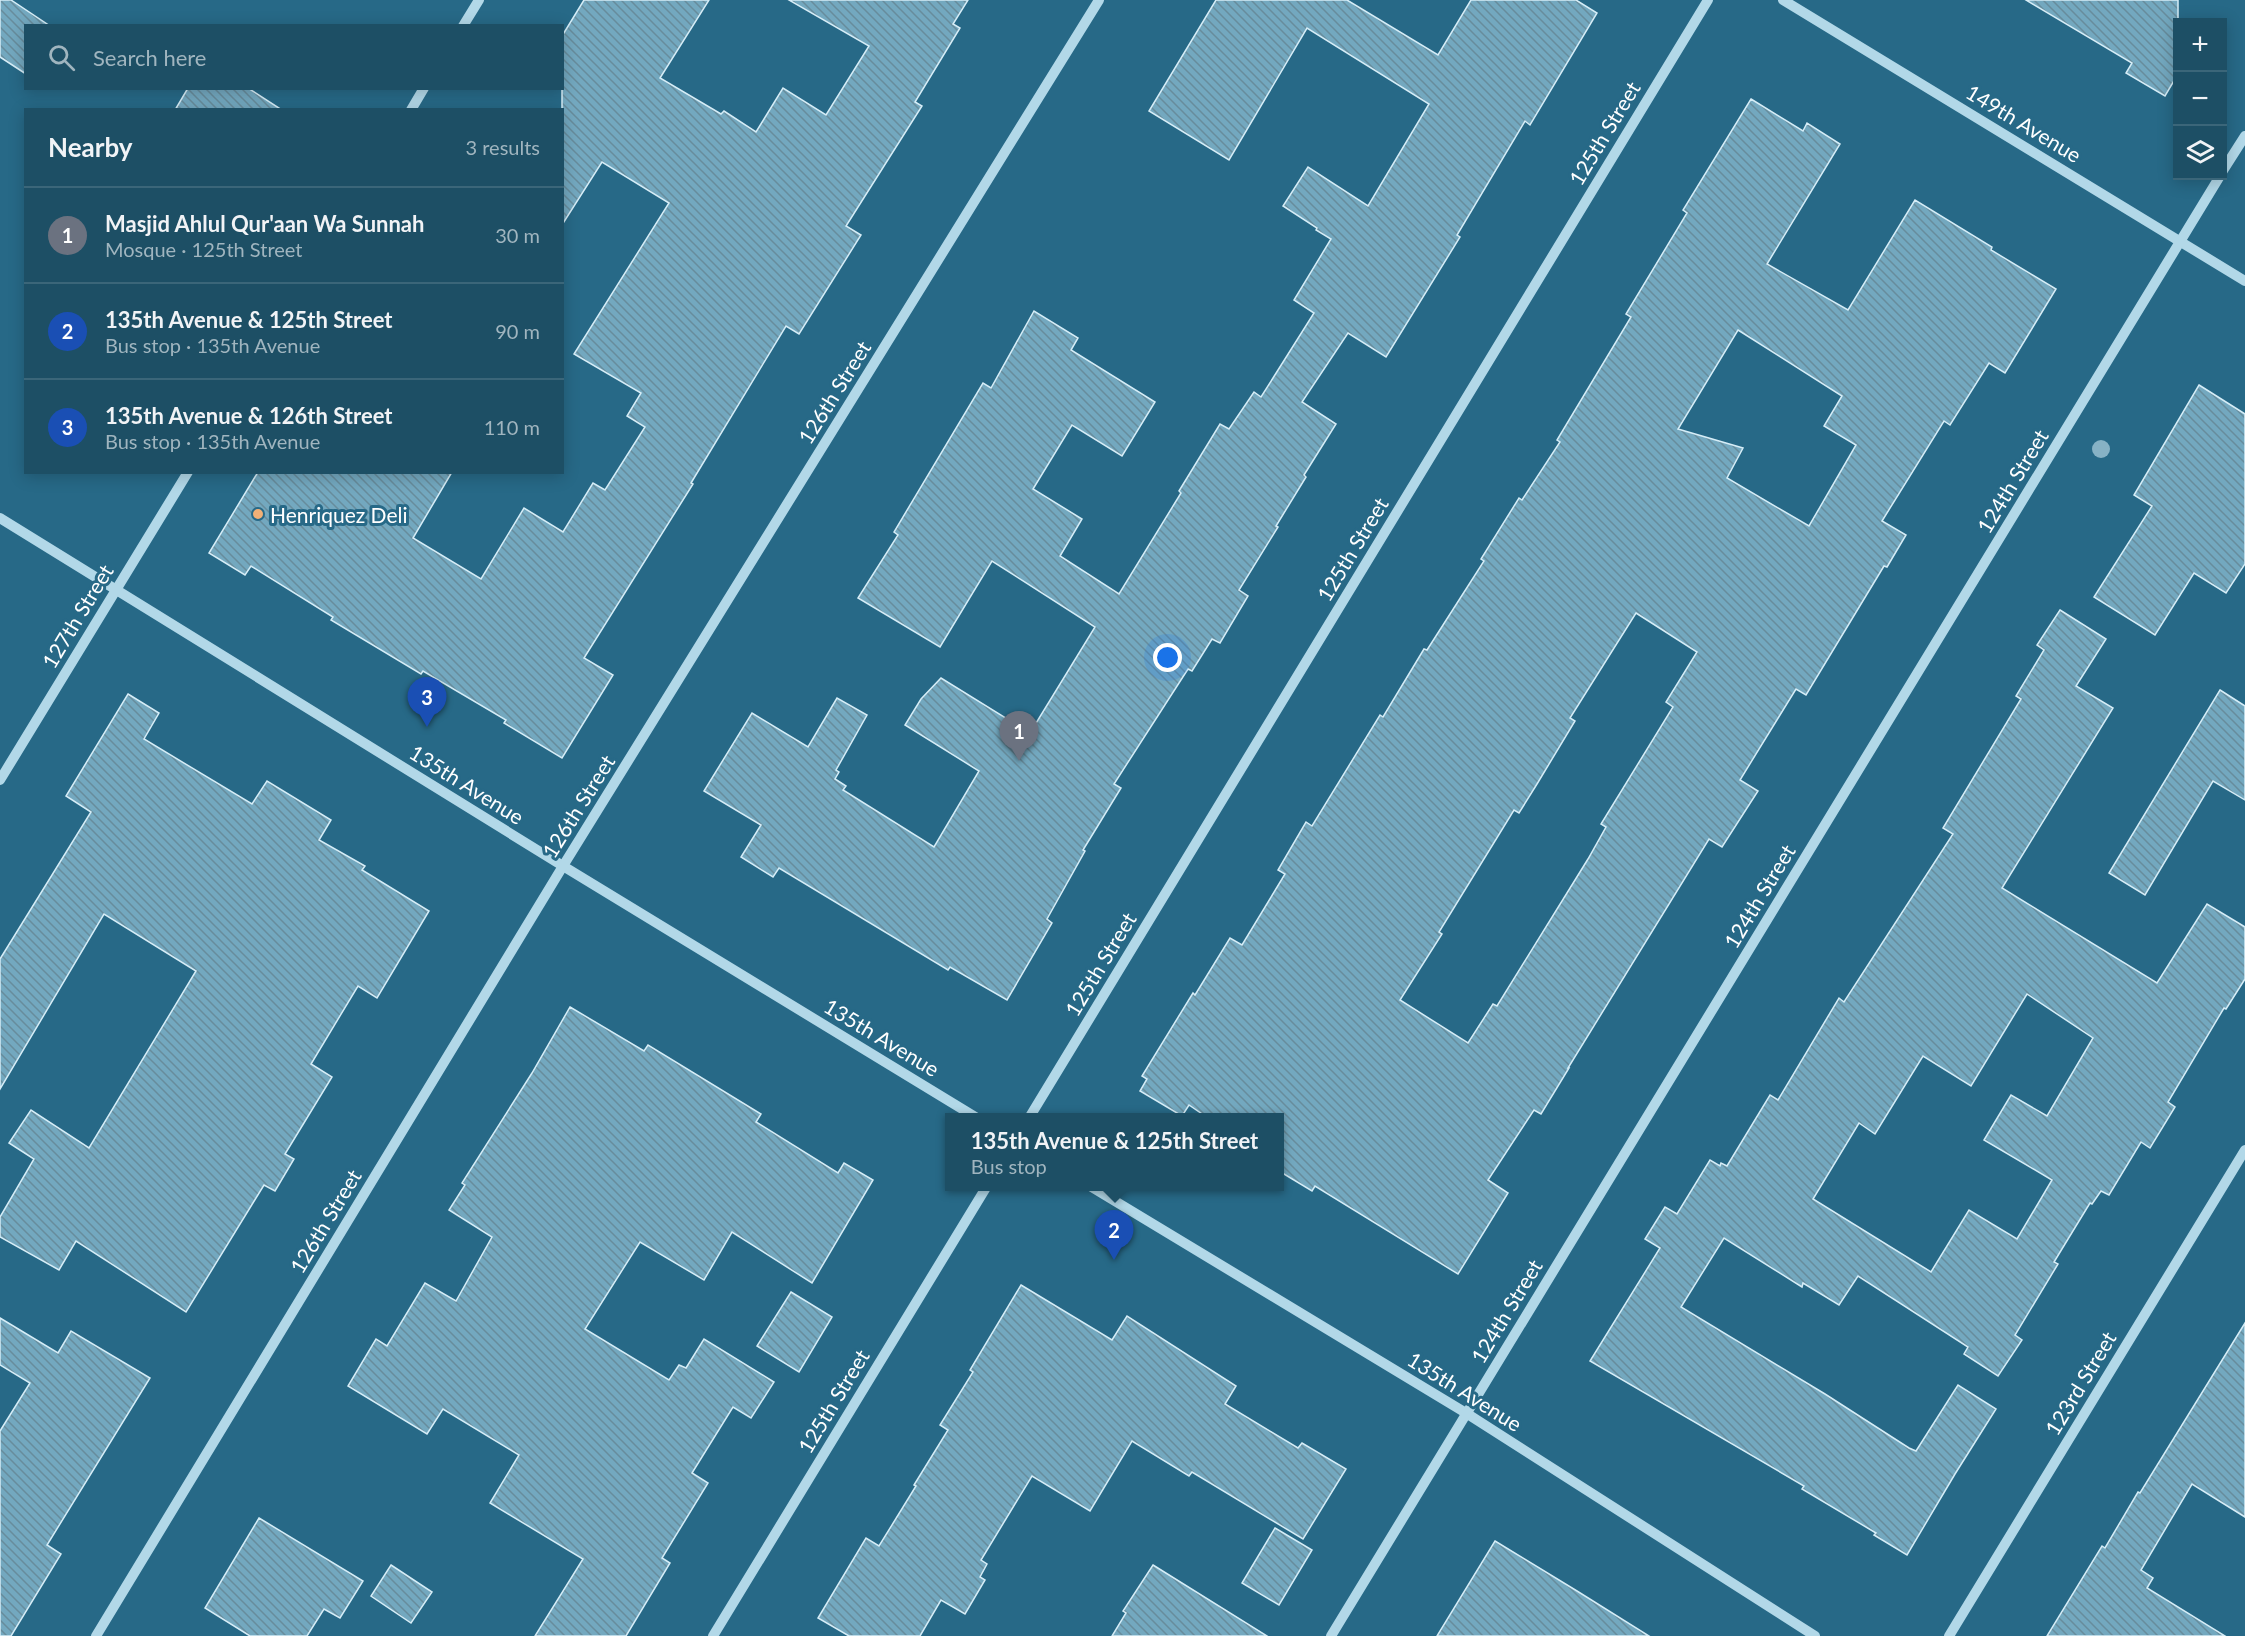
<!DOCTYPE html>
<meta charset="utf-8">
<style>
:root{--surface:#1d4f65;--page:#25566b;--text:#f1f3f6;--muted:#a0b5bf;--line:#3b6679;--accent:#e797bd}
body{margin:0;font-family:Lato,sans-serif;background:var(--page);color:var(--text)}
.controls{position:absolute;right:18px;top:18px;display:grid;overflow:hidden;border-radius:0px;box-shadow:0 3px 15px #0003}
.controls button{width:54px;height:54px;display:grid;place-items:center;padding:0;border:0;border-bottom:2px solid var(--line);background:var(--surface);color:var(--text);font:30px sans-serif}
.you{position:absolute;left:1168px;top:658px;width:21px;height:21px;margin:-15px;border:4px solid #fff;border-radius:50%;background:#1a73e8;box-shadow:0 0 0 9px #1a73e833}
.badge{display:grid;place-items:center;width:39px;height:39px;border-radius:50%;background:var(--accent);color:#fff;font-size:20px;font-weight:700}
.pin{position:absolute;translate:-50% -50px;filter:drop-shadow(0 2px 3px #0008)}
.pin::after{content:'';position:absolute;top:32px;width:21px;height:18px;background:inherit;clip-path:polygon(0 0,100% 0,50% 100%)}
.popup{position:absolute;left:945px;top:1113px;width:339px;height:78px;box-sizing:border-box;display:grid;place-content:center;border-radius:0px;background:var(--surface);filter:drop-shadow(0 2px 4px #0005);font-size:20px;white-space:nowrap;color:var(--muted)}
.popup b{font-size:22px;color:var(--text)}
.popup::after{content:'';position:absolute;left:50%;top:100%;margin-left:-12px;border:12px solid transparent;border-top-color:var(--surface)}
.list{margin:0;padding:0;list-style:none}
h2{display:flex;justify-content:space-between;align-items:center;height:78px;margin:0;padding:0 24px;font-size:26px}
h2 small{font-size:20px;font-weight:400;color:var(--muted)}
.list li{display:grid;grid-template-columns:39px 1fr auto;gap:18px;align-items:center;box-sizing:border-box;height:96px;padding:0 24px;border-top:2px solid var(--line)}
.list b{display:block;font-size:22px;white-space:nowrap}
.list p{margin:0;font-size:20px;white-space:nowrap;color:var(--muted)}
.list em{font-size:20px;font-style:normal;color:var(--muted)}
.icon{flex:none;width:33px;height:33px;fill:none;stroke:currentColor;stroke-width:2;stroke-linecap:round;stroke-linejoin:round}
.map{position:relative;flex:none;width:2245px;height:1636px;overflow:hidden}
.search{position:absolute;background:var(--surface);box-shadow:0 3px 15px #0003;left:24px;top:24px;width:540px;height:66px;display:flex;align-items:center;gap:15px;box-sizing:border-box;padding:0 21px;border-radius:0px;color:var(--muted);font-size:22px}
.panel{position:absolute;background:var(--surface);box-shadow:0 3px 15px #0003;left:24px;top:108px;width:540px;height:366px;border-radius:0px}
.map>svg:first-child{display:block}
</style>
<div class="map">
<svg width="2245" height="1636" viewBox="0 0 2245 1636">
<defs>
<pattern id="building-back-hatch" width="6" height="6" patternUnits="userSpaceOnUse" patternTransform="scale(1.5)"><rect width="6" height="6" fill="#73a8bf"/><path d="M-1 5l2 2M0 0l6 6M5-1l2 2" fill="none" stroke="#678c9c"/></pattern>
</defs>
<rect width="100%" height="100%" fill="#276987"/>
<!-- building -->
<g fill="url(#building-back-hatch)" stroke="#d6edf7" stroke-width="1.5" fill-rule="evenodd">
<path d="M 0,0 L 11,0 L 50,26 L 26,26 L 26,74 L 0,57 Z"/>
<path d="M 584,0 L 709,0 L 660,78 L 721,114 L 724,111 L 756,132 L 783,88 L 826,115 L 869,46 L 789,0 L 968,0 L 953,24 L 960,28 L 915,102 L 922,106 L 846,226 L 861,235 L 799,334 L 786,326 L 691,483 L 693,484 L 584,658 L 613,675 L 562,758 L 504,723 L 506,720 L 423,671 L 421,674 L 331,620 L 333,617 L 251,566 L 245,575 L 209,553 L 258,472 L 452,472 L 413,538 L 481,579 L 524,508 L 563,532 L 593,483 L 605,490 L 645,427 L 627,416 L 641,393 L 574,354 L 669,203 L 602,162 L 562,225 L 562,36 Z"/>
<path d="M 1216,0 L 1347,0 L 1438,55 L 1471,0 L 1576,0 L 1597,13 L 1530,125 L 1525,121 L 1457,235 L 1460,237 L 1386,357 L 1348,333 L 1302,402 L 1336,424 L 1304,475 L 1306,477 L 1276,526 L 1278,527 L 1239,590 L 1248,596 L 1220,643 L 1212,639 L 1192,671 L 1188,669 L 1114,784 L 1121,788 L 1083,850 L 1085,851 L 1047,919 L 1052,923 L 1007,1000 L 950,967 L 948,970 L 779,868 L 773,877 L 741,857 L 761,825 L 704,791 L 752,713 L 808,747 L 837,698 L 867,715 L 836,770 L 839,772 L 835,779 L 846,786 L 843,790 L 934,847 L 979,771 L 905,725 L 921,699 L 941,678 L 1030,733 L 1095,627 L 992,561 L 940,647 L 858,598 L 898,535 L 894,532 L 983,383 L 991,388 L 1034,311 L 1078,338 L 1071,350 L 1155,402 L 1122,456 L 1072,425 L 1033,489 L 1082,519 L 1060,556 L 1119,594 L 1181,493 L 1179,491 L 1220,424 L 1229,429 L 1254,392 L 1261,397 L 1314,313 L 1294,300 L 1331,239 L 1316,230 L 1317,228 L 1283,206 L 1308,167 L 1368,206 L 1429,104 L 1307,28 L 1229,160 L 1149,111 Z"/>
<path d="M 2026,0 L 2178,0 L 2178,74 L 2165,96 L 2126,73 L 2132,63 Z"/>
<path d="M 188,88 L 248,88 L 282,110 L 175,110 Z"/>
<path d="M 1751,99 L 1803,131 L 1807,123 L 1840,144 L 1767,264 L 1848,310 L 1915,200 L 1992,247 L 1991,250 L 2056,289 L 2005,373 L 1989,363 L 1950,425 L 1944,421 L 1882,521 L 1906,535 L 1887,567 L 1884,566 L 1806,695 L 1796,689 L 1740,780 L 1758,791 L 1722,847 L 1709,839 L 1568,1068 L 1569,1068 L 1541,1114 L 1534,1110 L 1488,1180 L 1508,1193 L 1458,1274 L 1315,1186 L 1312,1191 L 1279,1171 L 1279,1118 L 1208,1118 L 1189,1105 L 1182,1116 L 1140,1091 L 1147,1079 L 1142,1076 L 1193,993 L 1195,995 L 1230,938 L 1242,945 L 1285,874 L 1278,870 L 1306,822 L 1312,826 L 1380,715 L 1383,717 L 1424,649 L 1427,650 L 1484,561 L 1481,559 L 1519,498 L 1522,500 L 1560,442 L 1557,440 L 1631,317 L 1626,314 L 1687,213 L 1683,210 ZM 1738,330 L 1842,396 L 1824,426 L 1856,445 L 1809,526 L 1727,478 L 1743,448 L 1678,429 ZM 1636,613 L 1697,652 L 1666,702 L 1673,707 L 1601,824 L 1606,827 L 1588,859 L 1497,1006 L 1493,1004 L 1468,1043 L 1400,1000 L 1442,934 L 1439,932 L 1514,810 L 1519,813 L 1537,784 L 1575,721 L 1570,718 Z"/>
<path d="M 2199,385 L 2245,414 L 2245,564 L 2226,593 L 2194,573 L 2155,635 L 2094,597 L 2152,506 L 2134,495 Z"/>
<path d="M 2060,610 L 2106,639 L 2076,686 L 2113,708 L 2002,888 L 2157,983 L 2207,904 L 2245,927 L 2245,979 L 2226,1009 L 2224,1008 L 2168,1102 L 2175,1107 L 2150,1148 L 2141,1142 L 2109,1195 L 2101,1191 L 2092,1204 L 2090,1203 L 2054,1262 L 2058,1264 L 2015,1335 L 2022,1340 L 1998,1376 L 1964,1354 L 1968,1347 L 1858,1276 L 1839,1305 L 1803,1283 L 1802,1287 L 1724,1238 L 1681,1307 L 1825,1394 L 1909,1448 L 1916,1451 L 1958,1385 L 1996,1409 L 1955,1474 L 1907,1555 L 1874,1535 L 1876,1533 L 1802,1489 L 1804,1486 L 1590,1361 L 1660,1248 L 1645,1239 L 1665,1207 L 1677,1214 L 1710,1160 L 1720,1166 L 1721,1163 L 1727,1166 L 1770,1095 L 1778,1100 L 1839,998 L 1844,1002 L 1953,834 L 1943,828 L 2021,699 L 2016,696 L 2044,650 L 2037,645 ZM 2027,994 L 2093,1038 L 2047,1116 L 2011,1095 L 1984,1140 L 2052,1180 L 2017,1239 L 1969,1210 L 1931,1272 L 1813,1199 L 1859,1123 L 1875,1134 L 1923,1056 L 1971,1086 Z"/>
<path d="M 2220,690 L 2245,706 L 2245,800 L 2213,781 L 2145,895 L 2109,873 Z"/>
<path d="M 128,694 L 159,713 L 144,739 L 252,804 L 267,781 L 331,820 L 319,840 L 365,866 L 362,870 L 429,911 L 377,998 L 358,986 L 311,1064 L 332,1077 L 285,1154 L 294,1159 L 275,1191 L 264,1185 L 186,1312 L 76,1241 L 59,1270 L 0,1237 L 0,1217 L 34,1159 L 9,1143 L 31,1110 L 89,1148 L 196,971 L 104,914 L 0,1089 L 0,959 L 91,812 L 66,796 Z"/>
<path d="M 570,1007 L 644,1051 L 648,1045 L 761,1114 L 756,1122 L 838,1173 L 844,1163 L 873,1180 L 812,1283 L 732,1232 L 704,1280 L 640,1242 L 585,1329 L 669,1380 L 679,1365 L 686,1368 L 704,1339 L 774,1382 L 751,1418 L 733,1407 L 692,1473 L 708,1483 L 662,1558 L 670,1563 L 626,1636 L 535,1636 L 583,1559 L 490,1503 L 519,1455 L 443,1409 L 427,1434 L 348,1386 L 376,1339 L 387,1346 L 425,1283 L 456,1301 L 492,1237 L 449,1210 L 465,1185 L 462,1183 L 532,1073 Z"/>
<path d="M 1021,1285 L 1112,1340 L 1127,1316 L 1236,1386 L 1225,1404 L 1298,1448 L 1302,1443 L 1346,1469 L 1303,1539 L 1192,1472 L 1189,1476 L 1132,1441 L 1090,1511 L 1032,1476 L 981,1560 L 987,1564 L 980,1577 L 985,1580 L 965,1614 L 941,1600 L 920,1636 L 849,1636 L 818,1618 L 866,1538 L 879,1546 L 916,1486 L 914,1485 L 948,1430 L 940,1425 L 973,1372 L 970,1370 Z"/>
<path d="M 791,1292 L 832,1317 L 799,1372 L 757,1346 Z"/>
<path d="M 0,1318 L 58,1353 L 71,1331 L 150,1378 L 47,1545 L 61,1554 L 11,1636 L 0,1636 L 0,1431 L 30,1383 L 0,1365 Z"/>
<path d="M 2245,1323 L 2245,1517 L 2192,1484 L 2141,1570 L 2153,1578 L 2147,1588 L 2225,1636 L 2047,1636 L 2102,1546 L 2105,1548 L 2138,1492 L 2140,1493 Z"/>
<path d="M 259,1518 L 363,1581 L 340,1618 L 324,1609 L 307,1636 L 250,1636 L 205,1608 Z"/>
<path d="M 1275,1528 L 1312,1550 L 1279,1605 L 1242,1583 Z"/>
<path d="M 1495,1541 L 1577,1591 L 1649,1636 L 1437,1636 Z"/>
<path d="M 391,1565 L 432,1592 L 411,1623 L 371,1596 Z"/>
<path d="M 1153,1565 L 1267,1636 L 1112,1636 L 1126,1613 L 1123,1611 Z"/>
</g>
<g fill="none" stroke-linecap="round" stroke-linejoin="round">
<!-- minor -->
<g stroke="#b2d8e8" stroke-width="10">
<path d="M 1783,0 L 2245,281"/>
<path d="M 463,26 L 479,0"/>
<path d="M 411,110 L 424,88"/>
<path d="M 2222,172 L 2245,136"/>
<path d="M 0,518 L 563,866 L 977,1118"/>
<path d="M 0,780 L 188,472"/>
<path d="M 1029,1118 L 1708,0"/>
<path d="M 1090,1186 L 1466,1413 L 1815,1636"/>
<path d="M 96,1636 L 563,866 L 1099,0"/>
<path d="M 713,1636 L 987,1186"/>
<path d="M 1331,1636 L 2220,176"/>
<path d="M 1949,1636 L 2245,1150"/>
</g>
</g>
<!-- trees -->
<circle fill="#87b2c5" cx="2101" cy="449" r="9"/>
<!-- markers -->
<circle fill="#f1b077" stroke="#276987" stroke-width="2" cx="258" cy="514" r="6"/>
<g text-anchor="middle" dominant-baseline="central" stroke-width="6" stroke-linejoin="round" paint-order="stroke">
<!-- street labels -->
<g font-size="21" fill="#fff" stroke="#276987">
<text transform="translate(2024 123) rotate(31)">149th Avenue</text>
<text transform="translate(1604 133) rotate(-59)">125th Street</text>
<text transform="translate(834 392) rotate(-58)">126th Street</text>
<text transform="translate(2012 481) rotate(-59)">124th Street</text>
<text transform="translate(1352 549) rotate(-59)">125th Street</text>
<text transform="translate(77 616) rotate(-59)">127th Street</text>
<text transform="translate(467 784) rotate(32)">135th Avenue</text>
<text transform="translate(578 806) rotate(-58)">126th Street</text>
<text transform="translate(1759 896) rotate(-59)">124th Street</text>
<text transform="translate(1100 964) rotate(-59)">125th Street</text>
<text transform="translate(882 1037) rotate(31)">135th Avenue</text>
<text transform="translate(325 1221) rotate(-59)">126th Street</text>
<text transform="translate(1506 1311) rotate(-59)">124th Street</text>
<text transform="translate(2080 1383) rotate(-59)">123rd Street</text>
<text transform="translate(1465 1391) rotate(32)">135th Avenue</text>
<text transform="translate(833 1401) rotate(-59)">125th Street</text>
</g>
<!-- poi labels -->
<g font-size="21" fill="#fff" stroke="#276987" text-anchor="start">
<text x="270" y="514">Henriquez Deli</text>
</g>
</g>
</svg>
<div class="controls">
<button>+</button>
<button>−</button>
<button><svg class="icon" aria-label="layers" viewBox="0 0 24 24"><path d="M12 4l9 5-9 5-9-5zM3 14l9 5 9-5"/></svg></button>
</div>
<div class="you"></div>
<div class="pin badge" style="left:1019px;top:761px;background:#6b7280">1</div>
<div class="pin badge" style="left:1114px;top:1260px;background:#1a4fb4">2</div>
<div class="popup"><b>135th Avenue &amp; 125th Street</b>Bus stop</div>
<div class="pin badge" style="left:427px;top:727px;background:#1a4fb4">3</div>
<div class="search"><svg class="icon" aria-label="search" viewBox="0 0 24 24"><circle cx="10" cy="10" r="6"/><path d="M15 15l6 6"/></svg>Search here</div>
<section class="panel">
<h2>Nearby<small>3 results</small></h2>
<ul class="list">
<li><span class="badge" style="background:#6b7280">1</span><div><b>Masjid Ahlul Qur'aan Wa Sunnah</b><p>Mosque · 125th Street</p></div><em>30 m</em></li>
<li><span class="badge" style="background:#1a4fb4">2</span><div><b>135th Avenue &amp; 125th Street</b><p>Bus stop · 135th Avenue</p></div><em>90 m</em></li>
<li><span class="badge" style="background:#1a4fb4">3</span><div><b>135th Avenue &amp; 126th Street</b><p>Bus stop · 135th Avenue</p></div><em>110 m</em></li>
</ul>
</section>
</div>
